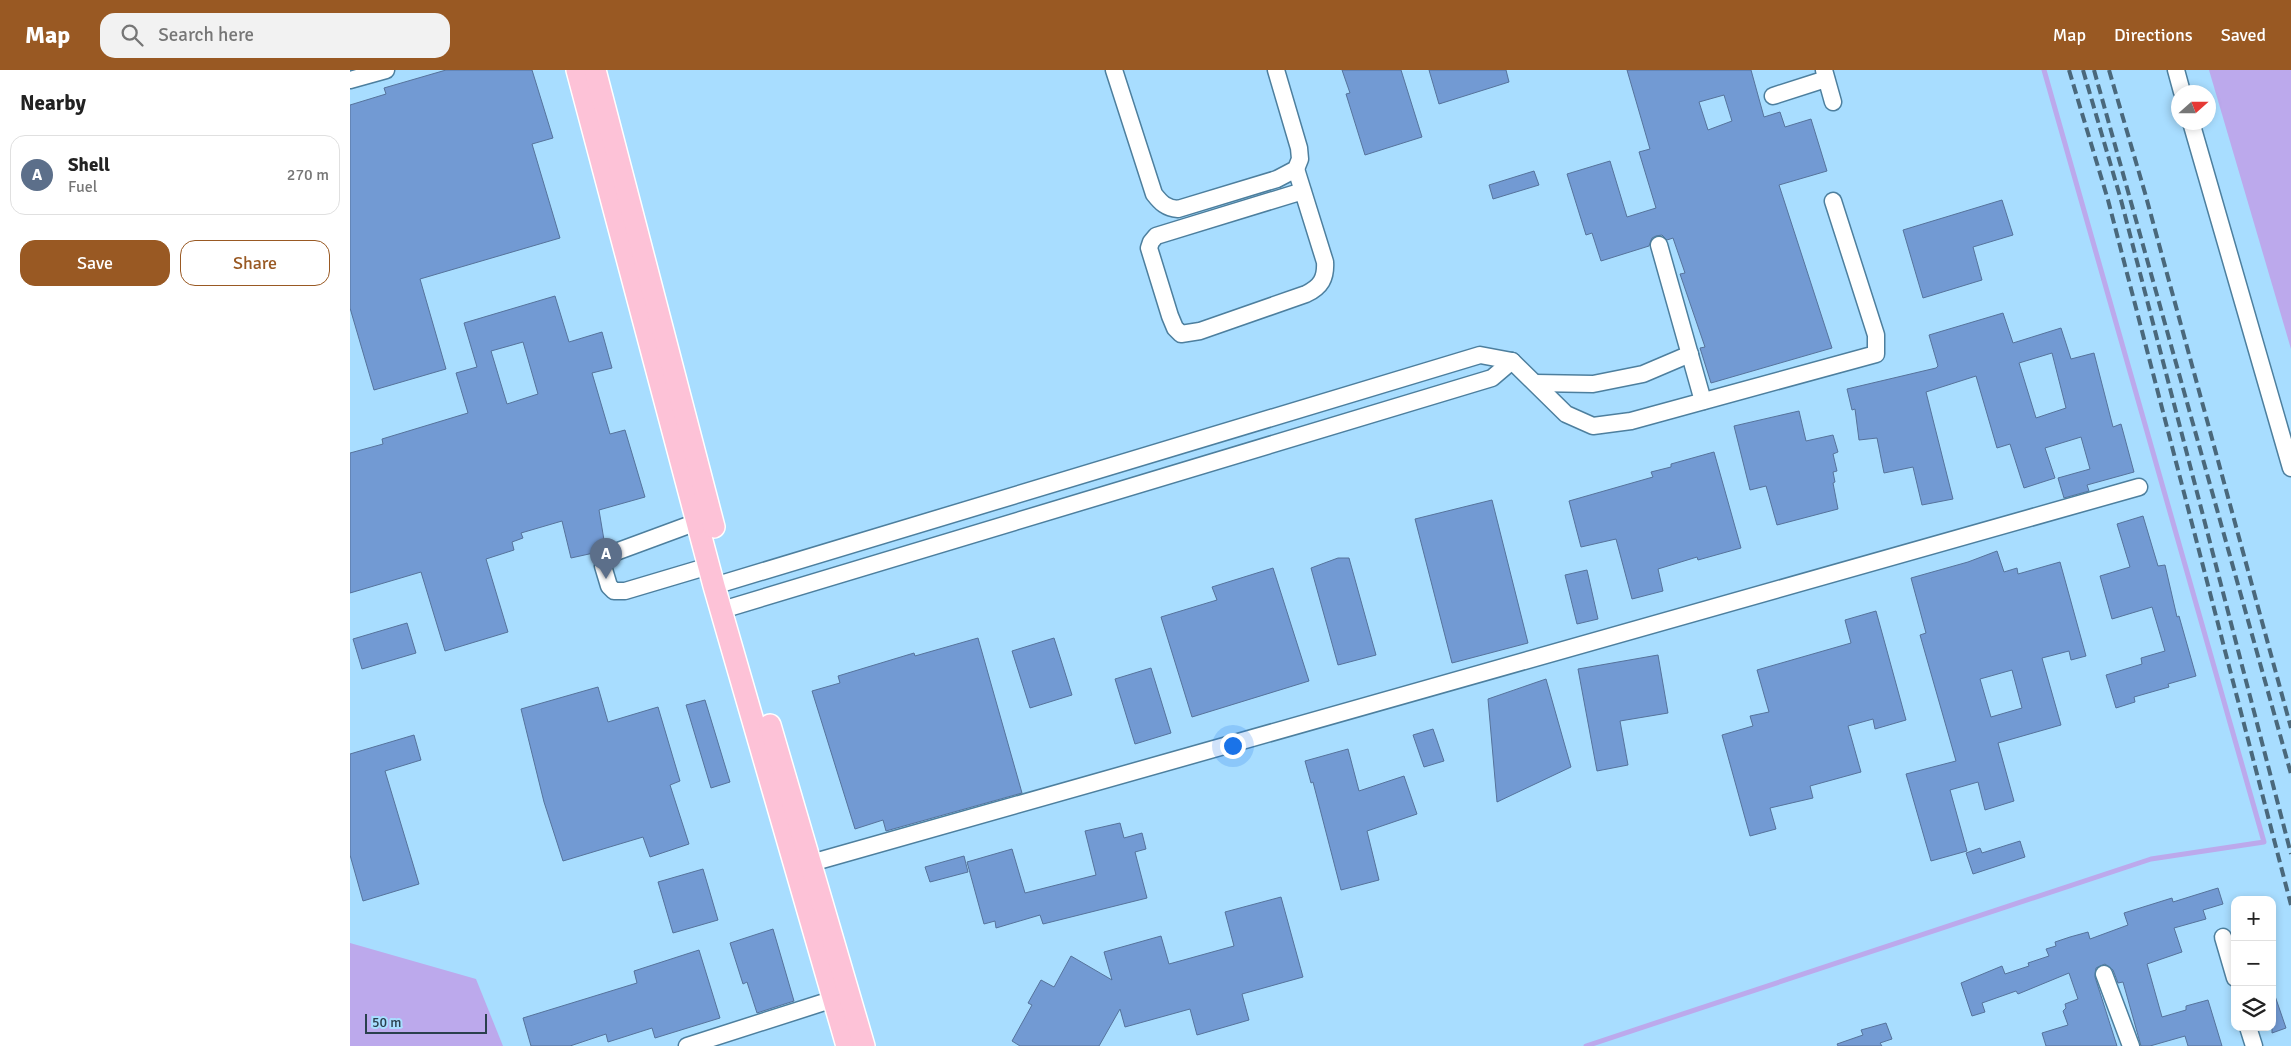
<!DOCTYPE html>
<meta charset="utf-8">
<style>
:root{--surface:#fff;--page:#f2f2f2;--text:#222;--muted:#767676;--line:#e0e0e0;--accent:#995923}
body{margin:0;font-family:Signika,sans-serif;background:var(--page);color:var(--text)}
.controls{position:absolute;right:15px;bottom:15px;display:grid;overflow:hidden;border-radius:10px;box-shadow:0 2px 8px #0003}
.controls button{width:45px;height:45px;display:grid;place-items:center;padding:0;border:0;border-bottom:1px solid var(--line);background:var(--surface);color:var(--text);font:25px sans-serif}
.compass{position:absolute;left:1821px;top:15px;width:45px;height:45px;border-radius:50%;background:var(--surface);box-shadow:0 2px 8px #0003;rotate:69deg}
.scale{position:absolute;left:15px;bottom:12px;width:122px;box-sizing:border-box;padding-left:5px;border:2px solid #2a404d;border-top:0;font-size:14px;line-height:18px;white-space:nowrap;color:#2a404d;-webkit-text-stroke:4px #a8ddff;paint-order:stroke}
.you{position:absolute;left:882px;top:675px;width:18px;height:18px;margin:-12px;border:4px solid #fff;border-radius:50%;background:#1a73e8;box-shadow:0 0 0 8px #1a73e833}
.badge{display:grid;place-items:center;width:32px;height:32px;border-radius:50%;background:var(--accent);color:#fff;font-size:16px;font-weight:700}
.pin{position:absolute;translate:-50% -41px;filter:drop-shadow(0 1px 2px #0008)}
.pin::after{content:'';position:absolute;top:26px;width:18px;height:15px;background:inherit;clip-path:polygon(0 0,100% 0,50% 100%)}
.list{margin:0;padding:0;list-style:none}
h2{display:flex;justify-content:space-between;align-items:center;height:65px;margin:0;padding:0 20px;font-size:21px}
h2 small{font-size:16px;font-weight:400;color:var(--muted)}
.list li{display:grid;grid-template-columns:32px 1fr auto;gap:15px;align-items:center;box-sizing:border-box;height:80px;margin:0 10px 10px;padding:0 10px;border:1px solid var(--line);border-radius:15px}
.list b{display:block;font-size:19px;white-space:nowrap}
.list p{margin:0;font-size:16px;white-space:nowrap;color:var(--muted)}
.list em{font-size:16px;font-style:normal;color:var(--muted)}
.actions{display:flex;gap:10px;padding:15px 20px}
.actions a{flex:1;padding:11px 0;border:1px solid var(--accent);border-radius:15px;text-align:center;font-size:18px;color:var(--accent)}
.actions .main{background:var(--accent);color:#fff}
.icon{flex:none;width:28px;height:28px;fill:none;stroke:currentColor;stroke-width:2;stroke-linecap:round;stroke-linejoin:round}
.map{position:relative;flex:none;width:1941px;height:976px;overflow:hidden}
header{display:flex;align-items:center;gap:30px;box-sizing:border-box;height:70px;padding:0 25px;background:var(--accent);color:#fff}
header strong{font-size:24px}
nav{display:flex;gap:28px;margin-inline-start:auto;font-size:18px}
.search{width:350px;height:45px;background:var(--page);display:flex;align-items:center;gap:12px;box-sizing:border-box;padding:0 18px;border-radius:15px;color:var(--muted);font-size:19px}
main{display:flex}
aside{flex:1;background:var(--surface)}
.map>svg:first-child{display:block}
</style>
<header>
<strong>Map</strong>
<div class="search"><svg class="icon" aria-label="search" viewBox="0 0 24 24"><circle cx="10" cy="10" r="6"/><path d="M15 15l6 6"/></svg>Search here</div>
<nav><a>Map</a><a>Directions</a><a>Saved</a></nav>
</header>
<main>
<aside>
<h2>Nearby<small></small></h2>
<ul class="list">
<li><span class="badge" style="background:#5c6f8a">A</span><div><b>Shell</b><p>Fuel</p></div><em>270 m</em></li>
</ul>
<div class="actions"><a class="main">Save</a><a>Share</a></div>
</aside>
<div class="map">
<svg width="1941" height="976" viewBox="0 0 1941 976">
<rect width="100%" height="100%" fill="#a8ddff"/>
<!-- water -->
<g fill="#bca9ec">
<path d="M 1859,0 L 1941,0 L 1941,279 Z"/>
<path d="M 0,873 L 126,909 L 153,976 L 0,976 Z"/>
</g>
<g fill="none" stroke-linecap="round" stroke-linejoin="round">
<!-- stream -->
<path stroke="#bca9ec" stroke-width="5" d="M 1236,976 L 1801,789 L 1914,772 L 1694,0"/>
</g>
<!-- building -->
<g fill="#729ad3" stroke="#56739b" fill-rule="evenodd">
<path d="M 96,0 L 182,0 L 203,68 L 182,74 L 210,168 L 70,209 L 96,299 L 24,320 L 0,238 L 0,35 L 36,24 L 34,18 Z"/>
<path d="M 992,0 L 1051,0 L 1072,67 L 1015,85 L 996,24 L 1000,23 Z"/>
<path d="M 1079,0 L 1156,0 L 1159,12 L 1089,34 Z"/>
<path d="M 1277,0 L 1401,0 L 1414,47 L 1430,42 L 1435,57 L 1461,49 L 1477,101 L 1429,115 L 1482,278 L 1361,313 L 1350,278 L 1355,277 L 1330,204 L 1335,203 L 1323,168 L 1317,170 L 1312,165 L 1306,166 L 1302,168 L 1299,176 L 1251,191 L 1242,163 L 1236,165 L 1217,104 L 1260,91 L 1277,147 L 1306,138 L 1289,82 L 1300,79 ZM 1374,25 L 1382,51 L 1358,60 L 1349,32 Z"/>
<path d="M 1184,101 L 1189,115 L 1143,129 L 1139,115 Z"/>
<path d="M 1652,130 L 1663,165 L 1623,177 L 1632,210 L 1573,228 L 1553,160 Z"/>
<path d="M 205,226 L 219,272 L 252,262 L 262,298 L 242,303 L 260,364 L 275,360 L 295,427 L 249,440 L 255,476 L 248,482 L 221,488 L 212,451 L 171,463 L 173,468 L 162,472 L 164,480 L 136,489 L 158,562 L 95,581 L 71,502 L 0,523 L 0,383 L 33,374 L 32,369 L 118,343 L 106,303 L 127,297 L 114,253 ZM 173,272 L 188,324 L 157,334 L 141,281 Z"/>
<path d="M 1653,243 L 1663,273 L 1711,258 L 1721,289 L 1744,283 L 1763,357 L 1771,354 L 1784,402 L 1737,415 L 1739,421 L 1714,428 L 1708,408 L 1740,399 L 1731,367 L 1695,378 L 1705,408 L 1674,418 L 1660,374 L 1647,378 L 1626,306 L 1576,322 L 1603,429 L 1572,435 L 1563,397 L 1534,403 L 1527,368 L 1509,370 L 1505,339 L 1502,340 L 1497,319 L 1586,298 L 1588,296 L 1579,265 ZM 1702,283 L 1716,338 L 1686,348 L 1669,293 Z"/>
<path d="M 1449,341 L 1456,371 L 1483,365 L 1488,382 L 1483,384 L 1487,401 L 1483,402 L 1485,412 L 1483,413 L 1488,439 L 1427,455 L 1416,416 L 1400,420 L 1384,356 Z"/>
<path d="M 1364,382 L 1391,478 L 1348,490 L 1347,487 L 1308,499 L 1313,521 L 1282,529 L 1266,469 L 1231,477 L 1219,431 L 1303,407 L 1301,402 L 1321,397 L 1321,394 Z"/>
<path d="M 1142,430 L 1178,573 L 1102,593 L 1065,449 Z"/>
<path d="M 1793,446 L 1808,496 L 1815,495 L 1827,547 L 1829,546 L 1846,606 L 1818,614 L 1819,617 L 1784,627 L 1785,632 L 1766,638 L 1756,605 L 1792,594 L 1791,588 L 1815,581 L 1802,537 L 1762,549 L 1750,506 L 1780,497 L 1767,454 Z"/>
<path d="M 1647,481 L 1654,502 L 1667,498 L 1668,504 L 1710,492 L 1736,586 L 1721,590 L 1719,581 L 1692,588 L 1711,655 L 1648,673 L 1664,731 L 1635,740 L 1628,712 L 1600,720 L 1617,781 L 1581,791 L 1556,704 L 1606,691 L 1570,565 L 1576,563 L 1561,508 L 1618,492 ZM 1662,600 L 1672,638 L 1641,647 L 1630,609 Z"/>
<path d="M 988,488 L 999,488 L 1026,585 L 988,595 L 961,498 Z"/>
<path d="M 923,498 L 959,611 L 842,647 L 811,547 L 867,530 L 862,517 Z"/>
<path d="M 1237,500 L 1248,549 L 1227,554 L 1215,505 Z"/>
<path d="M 1526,541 L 1556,650 L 1525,659 L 1523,649 L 1498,656 L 1511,702 L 1460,716 L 1463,728 L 1420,738 L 1426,759 L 1400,766 L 1372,665 L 1403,656 L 1400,646 L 1419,642 L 1407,600 L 1501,573 L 1495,550 Z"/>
<path d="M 57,553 L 66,583 L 12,599 L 3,569 Z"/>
<path d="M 628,568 L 672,723 L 536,761 L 533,750 L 505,759 L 462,621 L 490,613 L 488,606 L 564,583 L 565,586 Z"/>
<path d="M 704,568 L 722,625 L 680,638 L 662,581 Z"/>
<path d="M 1308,585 L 1318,643 L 1270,651 L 1278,695 L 1247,701 L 1228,599 Z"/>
<path d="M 801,598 L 821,663 L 785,674 L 765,609 Z"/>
<path d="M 1196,609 L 1221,697 L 1147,732 L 1138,629 Z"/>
<path d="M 248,617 L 258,652 L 308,637 L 330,711 L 320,715 L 339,774 L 300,787 L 293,767 L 213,791 L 194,732 L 171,639 Z"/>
<path d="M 355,630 L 380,712 L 361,718 L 336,635 Z"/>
<path d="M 1083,659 L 1094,691 L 1074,697 L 1063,665 Z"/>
<path d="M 64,665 L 71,690 L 35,701 L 69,814 L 13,831 L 0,785 L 0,684 Z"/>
<path d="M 998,679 L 1009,721 L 1054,706 L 1067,744 L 1017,761 L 1029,810 L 991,820 L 963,712 L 961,713 L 955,691 Z"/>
<path d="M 770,753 L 774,768 L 792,763 L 796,779 L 785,782 L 797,828 L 693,854 L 690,845 L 646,858 L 645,851 L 634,854 L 617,792 L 662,779 L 675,823 L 746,805 L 735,761 Z"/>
<path d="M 1670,771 L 1675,787 L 1623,804 L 1616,783 L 1630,778 L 1632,783 Z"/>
<path d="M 614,786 L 618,802 L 580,812 L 575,797 Z"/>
<path d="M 353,799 L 368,850 L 323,863 L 308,812 Z"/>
<path d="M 1868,818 L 1873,834 L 1853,840 L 1856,849 L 1824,858 L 1832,882 L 1797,894 L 1812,947 L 1836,940 L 1836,936 L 1858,930 L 1872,976 L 1838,976 L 1835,966 L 1800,976 L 1791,976 L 1773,912 L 1768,913 L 1763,900 L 1755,894 L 1746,898 L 1745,907 L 1767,976 L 1696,976 L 1692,963 L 1718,955 L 1713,941 L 1716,938 L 1715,934 L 1728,929 L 1719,903 L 1668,924 L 1666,921 L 1632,933 L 1635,942 L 1622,946 L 1611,913 L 1652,896 L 1655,904 L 1679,896 L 1678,893 L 1699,886 L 1696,879 L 1706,876 L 1705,872 L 1720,867 L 1738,862 L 1740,869 L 1778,855 L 1774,843 L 1822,828 L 1823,832 Z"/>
<path d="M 931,827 L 953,907 L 892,924 L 899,950 L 847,965 L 840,939 L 775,957 L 770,939 L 749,976 L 670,976 L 662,971 L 682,935 L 678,933 L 691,910 L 704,917 L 721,886 L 762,910 L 754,882 L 811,866 L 819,894 L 884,876 L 875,842 Z"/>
<path d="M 423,859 L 444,931 L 407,943 L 397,912 L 393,914 L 380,873 Z"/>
<path d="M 349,880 L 370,948 L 305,968 L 302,958 L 258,972 L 256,964 L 220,976 L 181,976 L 173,948 L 287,913 L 284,901 Z"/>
<path d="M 1924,923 L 1936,958 L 1922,963 L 1922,924 Z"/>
<path d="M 1536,953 L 1542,969 L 1530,973 L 1532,976 L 1488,976 L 1487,974 L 1513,965 L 1511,960 Z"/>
</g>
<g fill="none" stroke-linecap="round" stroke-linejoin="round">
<!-- minor casing -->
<g stroke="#4d7f9e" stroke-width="19">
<g id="minor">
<path d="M 764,0 L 804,124 C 811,133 816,138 828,139 L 927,109 L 946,99 L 950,89 L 949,78 L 926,0"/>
<path d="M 1474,0 L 1483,32"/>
<path d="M 1826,0 L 1832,22"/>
<path d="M 0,10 L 36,0"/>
<path d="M 1423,26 L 1476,9"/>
<path d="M 1841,52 L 1941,398"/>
<path d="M 946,99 L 975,192 C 976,208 971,217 956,224 L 850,261 L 831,264 L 825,258 L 820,246 L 799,178 L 801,172 L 806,166 L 953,121"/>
<path d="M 1309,175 L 1353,331"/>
<path d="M 1185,313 L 1243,314 L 1293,304 L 1340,284"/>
<path d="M 347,452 L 263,483 L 256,488 L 253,496 L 259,516 L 264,521 L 275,521 L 359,496"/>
<path d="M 364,516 L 1130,285 L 1162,291 L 1216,344 L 1243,356 L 1281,351 L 1526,284 L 1526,265 L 1483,131"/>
<path d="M 372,540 L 1142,308 L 1162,291"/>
<path d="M 461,793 L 1789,417"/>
<path d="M 1873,867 L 1885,908"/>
<path d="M 1754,904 L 1781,976"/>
<path d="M 1898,957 L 1904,976"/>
<path d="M 337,976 L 484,929"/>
</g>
</g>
<!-- major casing -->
<g stroke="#fff" stroke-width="24">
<g id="major">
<path d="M 227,0 L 364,516 L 497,976"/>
<path d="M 245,0 L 364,457"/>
<path d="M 420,655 L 514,976"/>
</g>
</g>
<!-- minor -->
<use href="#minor" stroke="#fff" stroke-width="16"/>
<!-- major -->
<use href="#major" stroke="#fdc2d7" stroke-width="21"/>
<!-- rail -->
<g stroke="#4a687b" stroke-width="4" stroke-dasharray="10 5" stroke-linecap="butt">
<path d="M 1719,0 L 1758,130 L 1941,835"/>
<path d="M 1733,0 L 1771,130 L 1941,784"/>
<path d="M 1744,0 L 1941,704"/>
<path d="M 1759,0 L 1795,123 L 1941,658"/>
</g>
</g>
</svg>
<div class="controls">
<button>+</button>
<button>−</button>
<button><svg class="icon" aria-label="layers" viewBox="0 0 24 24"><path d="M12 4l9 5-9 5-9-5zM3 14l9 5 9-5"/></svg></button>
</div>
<svg class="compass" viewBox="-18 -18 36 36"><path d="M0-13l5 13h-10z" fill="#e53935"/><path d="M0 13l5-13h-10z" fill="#767676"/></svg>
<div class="scale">50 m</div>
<div class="you"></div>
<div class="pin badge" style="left:256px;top:509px;background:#5c6f8a">A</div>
</div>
</main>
